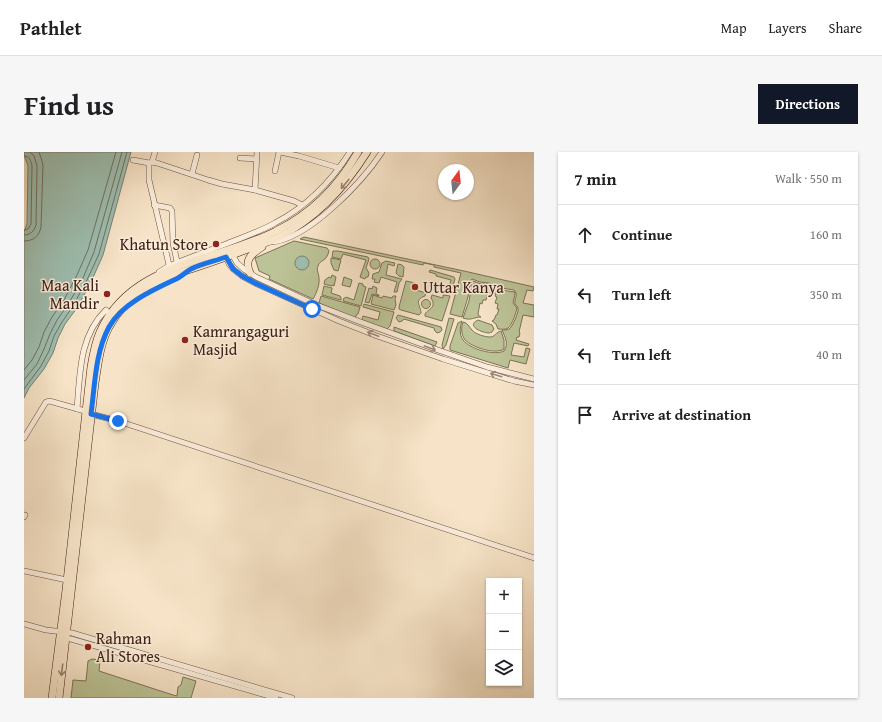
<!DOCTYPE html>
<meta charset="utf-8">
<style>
:root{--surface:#fff;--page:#f6f6f6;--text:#202124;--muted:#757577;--line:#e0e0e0;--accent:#111827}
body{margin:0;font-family:"Gentium Book Plus",serif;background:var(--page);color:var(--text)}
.controls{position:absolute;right:12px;bottom:12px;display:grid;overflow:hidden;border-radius:0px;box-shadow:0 1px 3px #0004}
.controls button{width:36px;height:36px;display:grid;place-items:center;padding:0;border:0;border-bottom:1px solid var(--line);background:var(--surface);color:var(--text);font:20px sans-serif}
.compass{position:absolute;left:414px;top:12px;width:36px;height:36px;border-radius:50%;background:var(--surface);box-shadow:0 1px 3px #0004;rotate:15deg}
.stop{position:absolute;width:12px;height:12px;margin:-9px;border:3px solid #1a73e8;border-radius:50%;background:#fff}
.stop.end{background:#1a73e8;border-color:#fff;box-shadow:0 1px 4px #0008}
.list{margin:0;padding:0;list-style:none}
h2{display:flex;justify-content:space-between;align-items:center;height:52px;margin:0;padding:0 16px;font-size:17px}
h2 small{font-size:13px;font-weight:400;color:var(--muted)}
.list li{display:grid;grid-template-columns:26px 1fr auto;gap:12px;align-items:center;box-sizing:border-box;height:60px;padding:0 16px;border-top:1px solid var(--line)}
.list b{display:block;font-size:15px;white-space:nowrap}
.list em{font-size:13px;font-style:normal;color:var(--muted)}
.icon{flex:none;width:22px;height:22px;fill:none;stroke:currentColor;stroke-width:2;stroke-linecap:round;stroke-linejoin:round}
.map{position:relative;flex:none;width:510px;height:546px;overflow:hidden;border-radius:0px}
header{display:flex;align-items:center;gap:24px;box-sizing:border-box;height:56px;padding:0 20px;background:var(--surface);border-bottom:1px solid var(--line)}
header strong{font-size:19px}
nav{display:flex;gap:22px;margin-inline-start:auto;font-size:14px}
.intro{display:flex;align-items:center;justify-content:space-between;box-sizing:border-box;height:96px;padding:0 24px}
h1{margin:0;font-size:28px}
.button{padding:10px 18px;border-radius:0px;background:var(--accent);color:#fff;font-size:14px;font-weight:700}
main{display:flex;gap:24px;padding:0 24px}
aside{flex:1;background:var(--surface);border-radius:0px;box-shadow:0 1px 3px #0004}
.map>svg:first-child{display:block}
</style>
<header>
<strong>Pathlet</strong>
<nav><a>Map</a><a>Layers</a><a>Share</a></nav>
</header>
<div class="intro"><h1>Find us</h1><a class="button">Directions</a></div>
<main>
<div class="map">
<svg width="510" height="546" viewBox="0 0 510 546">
<rect width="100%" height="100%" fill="#f7e4c8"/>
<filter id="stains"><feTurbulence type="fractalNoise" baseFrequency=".005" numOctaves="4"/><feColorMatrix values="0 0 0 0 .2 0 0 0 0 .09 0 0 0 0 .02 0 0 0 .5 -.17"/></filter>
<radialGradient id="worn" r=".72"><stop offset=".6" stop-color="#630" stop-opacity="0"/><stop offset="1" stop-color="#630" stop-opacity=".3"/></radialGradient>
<!-- green -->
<g fill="#bcc497" stroke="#7e7256">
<path d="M 280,85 L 440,119 L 510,135 L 509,139 L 503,138 L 499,151 L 510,153 L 510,165 L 499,163 L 495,180 L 496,181 L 495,185 L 493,185 L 492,188 L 505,192 L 504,194 L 490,191 L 487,203 L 500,205 L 502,196 L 506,197 L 502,212 L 486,208 L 484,216 L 426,198 L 426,194 L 434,171 L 438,169 C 436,175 435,182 439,188 C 446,197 470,204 480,199 C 485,192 481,185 478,178 C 480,178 484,178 485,177 C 488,176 495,160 494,157 C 494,155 492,153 491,152 C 490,146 495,143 490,138 L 477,136 L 465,131 L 456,130 L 448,127 L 446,130 L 444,145 L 438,165 L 426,162 L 437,121 L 410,115 L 410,113 L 400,111 L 399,113 L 276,87 Z"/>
<path d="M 270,89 L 303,96 L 305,99 C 302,111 296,107 294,114 C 292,118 295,122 295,126 C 296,133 292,142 289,147 L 245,127 L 246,124 L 235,119 L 231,106 Z"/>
<path d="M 309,99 L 314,99 L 344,105 L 345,107 L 342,116 L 345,121 L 344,125 L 342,125 L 341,127 L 336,125 L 342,108 L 319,102 L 317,107 L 308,105 Z"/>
<path d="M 307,106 L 317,108 L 314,119 L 310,118 L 307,111 Z"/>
<circle cx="351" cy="112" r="5"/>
<path d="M 362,109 L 371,111 L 370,114 L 364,112 L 362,123 L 378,127 L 375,131 L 373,140 L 370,140 L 373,130 L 357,125 L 355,131 L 350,130 L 351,127 L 348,127 L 349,122 L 355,120 L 358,111 Z"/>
<path d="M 374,112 L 378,113 L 380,115 L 379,125 L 375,124 L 372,121 Z"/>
<path d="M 406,118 L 430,125 L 431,127 L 428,137 L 425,136 L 427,128 L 412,124 L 412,122 L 405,120 Z"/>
<path d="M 308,123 L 312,125 L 310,134 L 308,133 L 308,134 L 300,132 L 301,128 L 305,125 L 307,126 Z"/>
<path d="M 320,125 L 328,128 L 326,135 L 318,133 Z"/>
<path d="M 382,129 L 391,131 L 390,134 L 392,135 L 392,138 L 402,141 L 401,144 C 389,148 397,154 397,161 L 395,163 L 377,158 L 375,157 L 375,155 Z"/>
<path d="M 449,129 L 457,132 L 464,132 L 476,138 L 491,140 L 491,142 L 489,151 L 493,156 C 492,161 488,173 484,176 C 482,178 477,177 474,177 L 472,172 L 468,169 L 470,168 L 472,163 L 473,163 L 475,157 L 473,157 L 474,152 L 471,151 L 473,145 L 471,144 L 472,142 L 467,140 L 466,142 L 464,141 L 462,148 L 459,148 L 458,152 L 456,151 L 454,162 L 455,164 L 457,165 C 449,165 448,169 439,166 L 445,149 L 447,137 L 459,139 L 459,138 L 447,135 L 447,130 Z"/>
<path d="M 335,131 L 339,132 L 339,134 L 342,135 L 337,154 L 319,149 L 320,146 L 321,146 L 322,145 L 330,148 Z"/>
<path d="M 300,134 L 308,136 L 308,137 L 307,141 L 316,144 L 316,145 L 317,145 L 317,148 L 298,143 Z"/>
<path d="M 349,134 L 353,136 L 352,142 L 355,143 L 355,144 L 348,142 L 345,151 L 341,150 L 345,136 L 348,137 Z"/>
<path d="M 349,143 L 358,146 L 359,144 L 368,146 L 369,144 L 372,144 L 371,147 L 372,153 L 370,158 L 347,152 Z"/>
<path d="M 408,143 L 419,146 L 419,143 L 426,144 L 418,169 L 401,164 L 401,162 C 405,156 413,156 407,146 Z"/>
<path d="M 297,144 L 336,155 L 334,162 L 333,162 L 331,166 L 295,151 Z"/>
<circle cx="402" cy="152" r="4.5"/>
<path d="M 340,152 L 370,160 L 366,174 L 363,177 L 338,168 L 339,164 L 354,168 L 356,160 L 339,155 Z"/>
<path d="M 374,163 L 417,175 L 418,178 L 416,180 L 413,181 L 411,179 L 410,176 L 380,167 L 378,169 L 375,170 L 372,166 Z"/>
<path d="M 425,166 L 430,167 L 422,193 L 419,197 L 418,193 Z"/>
<path d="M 454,168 L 468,173 L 470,177 L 468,180 C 467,180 466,181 465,181 C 459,181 441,174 454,168 Z"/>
<path d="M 439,170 C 444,171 444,174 448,178 C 451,182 461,185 466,185 C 471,185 472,180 477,179 L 480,188 L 480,197 C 471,203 448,195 441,188 C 437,182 437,176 439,170 Z"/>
<path d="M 370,175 L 413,190 L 411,194 L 370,179 Z"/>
<path d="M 68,507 L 76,508 L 75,519 L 149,543 L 153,544 L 154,535 L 157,533 L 159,525 L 172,529 L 167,546 L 47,546 L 49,528 L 62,529 L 64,509 Z"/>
</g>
<!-- water -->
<g fill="#9ebfb1" stroke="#798072">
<path d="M 0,0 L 107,0 L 79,103 L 67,130 L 53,156 L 41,172 L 34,186 L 29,201 L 20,217 L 5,236 L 0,246 L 0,80 L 3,72 L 4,14 L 0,3 Z"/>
<circle cx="278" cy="111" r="7"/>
</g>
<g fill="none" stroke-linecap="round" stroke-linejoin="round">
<!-- shore -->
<g stroke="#707062" stroke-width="1">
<path d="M 0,4 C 6,4 7,9 8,14 L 7,72 L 4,77 L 0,78"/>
<path d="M 0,83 C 7,83 10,79 12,73 L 13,14 L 10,4 L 6,0"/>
<path d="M 0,89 C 10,89 15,84 17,75 L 19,14 L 18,9 L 15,0"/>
<path d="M 0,218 L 8,208 L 15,195 L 20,180 L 28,165 L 40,148 L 53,123 L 64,98 L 92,0"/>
<path d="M 0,228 L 13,212 L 20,197 L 26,182 L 33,168 L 45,151 L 59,126 L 70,100 L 98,0"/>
<path d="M 0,237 L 17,214 L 25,199 L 30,184 L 38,170 L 49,154 L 63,128 L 75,102 L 103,0"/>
</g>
<!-- minor casing -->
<g stroke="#6e5241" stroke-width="6">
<g id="minor">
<path d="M 256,0 L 275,4 L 315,16"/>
<path d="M 216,6 L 232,7"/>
<path d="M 109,8 L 125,11 L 128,10 L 133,11 L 184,28 L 198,32 L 231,38 L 270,49 L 278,53"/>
<path d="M 128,10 L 131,0"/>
<path d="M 125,11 L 125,28 L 146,117"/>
<path d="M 251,19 L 255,0"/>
<path d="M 168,22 L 173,3"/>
<path d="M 231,38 L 233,0"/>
<path d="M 130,53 L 146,56 L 148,59 L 149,91 L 154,114"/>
<path d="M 247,90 C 284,88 339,29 358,0"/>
<path d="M 207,100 L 213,111 L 221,118 L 232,125 L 290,152 L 334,169 L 414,198 L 463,215 L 510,227"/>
<path d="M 201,102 L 205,112 L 209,117 L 218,124 L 233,132 L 315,169 L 353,184 L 419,207 L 490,229 L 510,233"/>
<path d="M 135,120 L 145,114 C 164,106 183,99 202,92 C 219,85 235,80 251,71 C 282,55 307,30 326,0"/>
<path d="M 53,257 C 56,222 55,184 82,158 L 86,162"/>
<path d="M 67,262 L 94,269 L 510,406"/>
<path d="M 0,286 L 22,250 L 25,249 L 29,250 L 61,259"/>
<path d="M 0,365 L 1,363"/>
<path d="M 0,419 L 43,428"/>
<path d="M 0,472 L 22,478 L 48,481 L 268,546"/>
<path d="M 40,486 L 47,487 L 252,546"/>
</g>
</g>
<!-- major casing -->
<g stroke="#412114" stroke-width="8">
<g id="major">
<path d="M 226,121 C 220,108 227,102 238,95"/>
<path d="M 28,546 L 42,438 L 67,215 C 69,203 71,191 76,180 C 107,110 192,110 252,79 C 287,62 315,33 334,0"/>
<path d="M 35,546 L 71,231 C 74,212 76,192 85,175 C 93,161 106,146 120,137 C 133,129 147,124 161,119 C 182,112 203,105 224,97 C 234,93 245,90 255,85 C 293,66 321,35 343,0"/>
</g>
</g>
<!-- minor -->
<use href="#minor" stroke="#faeddb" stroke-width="5"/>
<!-- major -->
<use href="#major" stroke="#f7e4c8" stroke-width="7"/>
</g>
<!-- one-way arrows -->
<defs><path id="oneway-shaft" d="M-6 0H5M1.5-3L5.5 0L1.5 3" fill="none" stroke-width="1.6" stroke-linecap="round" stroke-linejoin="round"/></defs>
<g stroke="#9c826e">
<use href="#oneway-shaft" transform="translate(321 32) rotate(130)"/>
<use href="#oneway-shaft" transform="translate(38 518) rotate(97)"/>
</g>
<g stroke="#9e8778">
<use href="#oneway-shaft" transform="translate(349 182) rotate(-159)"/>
<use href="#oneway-shaft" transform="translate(406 196) rotate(20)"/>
<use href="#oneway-shaft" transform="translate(472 223) rotate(-163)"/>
</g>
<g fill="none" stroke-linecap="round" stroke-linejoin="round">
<!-- route -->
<path stroke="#1a73e8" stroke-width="5" d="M 94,269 L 67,262 C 71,233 71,201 85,175 C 98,151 131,137 154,126 C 159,123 163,119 167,117 C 177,112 191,109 202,105 L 209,117 L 218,124 L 233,132 L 288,157"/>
</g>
<!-- markers -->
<g fill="#8f2418" stroke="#faeddb" stroke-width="1.5">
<circle cx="192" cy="92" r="4"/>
<circle cx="391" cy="135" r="4"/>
<circle cx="83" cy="142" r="4"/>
<circle cx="161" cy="188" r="4"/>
<circle cx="64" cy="495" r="4"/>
</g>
<g text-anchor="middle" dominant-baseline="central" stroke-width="3" stroke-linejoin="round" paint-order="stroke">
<!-- poi labels -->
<g font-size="16" fill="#412114" stroke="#faeddb" text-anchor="start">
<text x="184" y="92" text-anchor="end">Khatun Store</text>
<text x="75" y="133" text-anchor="end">Maa Kali<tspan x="75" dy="18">Mandir</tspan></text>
<text x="399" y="135">Uttar Kanya</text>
<text x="169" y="179">Kamrangaguri<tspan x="169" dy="18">Masjid</tspan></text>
<text x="72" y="486">Rahman<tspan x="72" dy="18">Ali Stores</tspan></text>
</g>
</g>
<rect width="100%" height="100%" filter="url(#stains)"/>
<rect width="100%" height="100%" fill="url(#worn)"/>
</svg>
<div class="controls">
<button>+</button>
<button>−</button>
<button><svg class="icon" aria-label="layers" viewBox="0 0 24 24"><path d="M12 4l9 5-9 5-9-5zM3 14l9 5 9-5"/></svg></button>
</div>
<svg class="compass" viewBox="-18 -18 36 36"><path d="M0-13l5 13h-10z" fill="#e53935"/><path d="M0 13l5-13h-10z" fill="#757577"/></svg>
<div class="stop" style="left:288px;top:157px"></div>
<div class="stop end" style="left:94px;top:269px"></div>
</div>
<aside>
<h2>7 min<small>Walk · 550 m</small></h2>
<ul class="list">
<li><svg class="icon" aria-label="ahead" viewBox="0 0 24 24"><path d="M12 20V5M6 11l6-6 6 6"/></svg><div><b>Continue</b></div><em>160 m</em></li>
<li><svg class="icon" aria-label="left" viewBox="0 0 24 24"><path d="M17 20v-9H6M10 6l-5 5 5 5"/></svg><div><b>Turn left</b></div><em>350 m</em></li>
<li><svg class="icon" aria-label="left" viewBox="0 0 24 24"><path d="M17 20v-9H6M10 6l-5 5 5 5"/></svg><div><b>Turn left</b></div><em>40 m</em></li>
<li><svg class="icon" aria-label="arrive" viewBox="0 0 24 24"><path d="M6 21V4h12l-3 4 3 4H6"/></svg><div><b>Arrive at destination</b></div></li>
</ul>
</aside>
</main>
